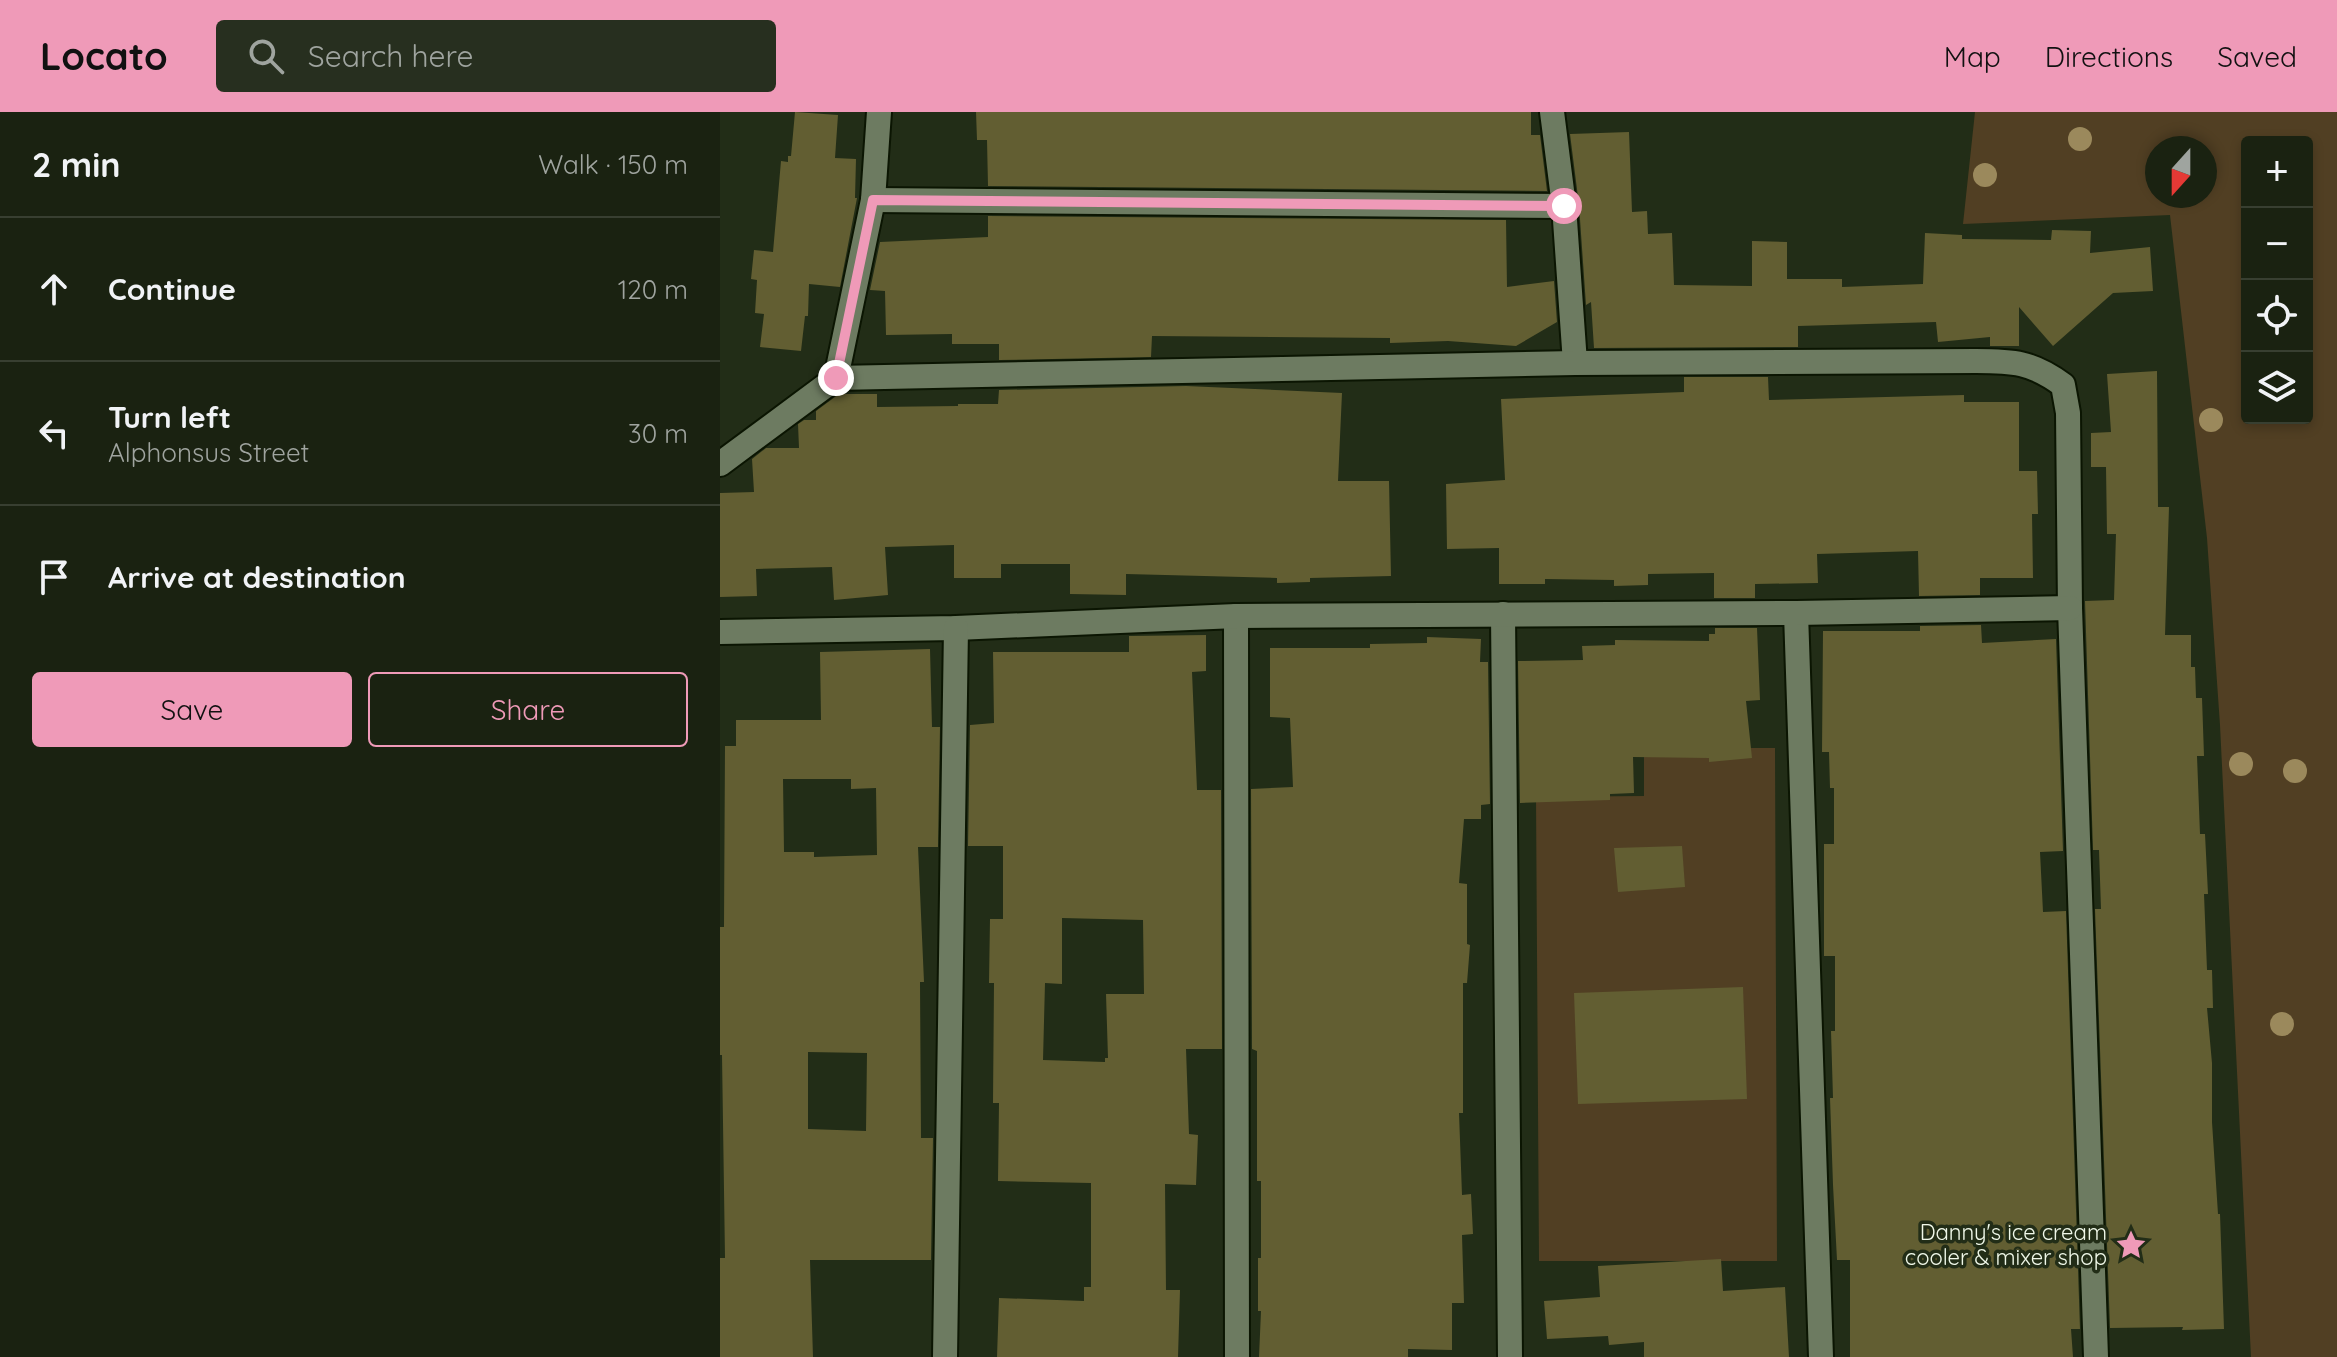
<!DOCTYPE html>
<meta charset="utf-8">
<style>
:root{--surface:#1a2211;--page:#272f1f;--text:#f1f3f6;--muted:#9fa49f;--line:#383f31;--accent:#ef9ab8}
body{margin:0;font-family:Quicksand,sans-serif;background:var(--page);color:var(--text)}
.controls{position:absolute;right:24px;top:24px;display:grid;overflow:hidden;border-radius:8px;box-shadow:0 4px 12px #0003}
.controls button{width:72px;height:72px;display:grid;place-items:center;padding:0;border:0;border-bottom:2px solid var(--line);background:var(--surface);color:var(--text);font:40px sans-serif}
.compass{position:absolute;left:1425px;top:24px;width:72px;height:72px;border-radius:50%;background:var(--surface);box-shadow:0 4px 12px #0003;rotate:201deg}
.stop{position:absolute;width:24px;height:24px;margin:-18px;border:6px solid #ef9ab8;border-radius:50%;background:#fff}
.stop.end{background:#ef9ab8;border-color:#fff;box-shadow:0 2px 8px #0008}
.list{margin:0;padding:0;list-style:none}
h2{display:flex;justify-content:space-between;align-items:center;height:104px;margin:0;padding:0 32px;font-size:34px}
h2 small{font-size:26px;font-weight:400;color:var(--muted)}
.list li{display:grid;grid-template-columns:52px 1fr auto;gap:24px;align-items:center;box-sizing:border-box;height:144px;padding:0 32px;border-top:2px solid var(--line)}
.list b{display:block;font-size:30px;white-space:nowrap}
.list p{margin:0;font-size:26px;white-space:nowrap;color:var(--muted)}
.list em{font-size:26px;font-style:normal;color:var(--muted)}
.actions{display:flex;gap:16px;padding:24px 32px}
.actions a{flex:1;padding:18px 0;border:2px solid var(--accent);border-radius:8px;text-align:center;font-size:28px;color:var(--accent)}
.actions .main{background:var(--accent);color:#111}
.icon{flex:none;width:44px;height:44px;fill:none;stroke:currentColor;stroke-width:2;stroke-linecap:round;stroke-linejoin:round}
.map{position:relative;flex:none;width:1617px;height:1245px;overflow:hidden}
header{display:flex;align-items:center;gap:48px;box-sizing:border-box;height:112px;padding:0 40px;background:var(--accent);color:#111}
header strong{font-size:38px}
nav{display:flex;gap:44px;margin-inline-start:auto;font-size:28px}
.search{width:560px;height:72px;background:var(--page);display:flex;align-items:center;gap:20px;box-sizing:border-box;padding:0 28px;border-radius:8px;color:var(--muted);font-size:30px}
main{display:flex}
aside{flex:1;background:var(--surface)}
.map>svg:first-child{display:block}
</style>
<header>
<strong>Locato</strong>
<div class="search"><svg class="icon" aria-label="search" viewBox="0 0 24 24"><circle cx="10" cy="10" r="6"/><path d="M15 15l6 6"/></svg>Search here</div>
<nav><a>Map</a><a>Directions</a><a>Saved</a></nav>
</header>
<main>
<aside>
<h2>2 min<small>Walk · 150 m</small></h2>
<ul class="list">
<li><svg class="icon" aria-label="ahead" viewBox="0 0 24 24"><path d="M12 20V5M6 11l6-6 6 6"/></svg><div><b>Continue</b></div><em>120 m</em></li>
<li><svg class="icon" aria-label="left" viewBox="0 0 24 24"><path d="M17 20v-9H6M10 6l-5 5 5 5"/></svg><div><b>Turn left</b><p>Alphonsus Street</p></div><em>30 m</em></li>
<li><svg class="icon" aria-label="arrive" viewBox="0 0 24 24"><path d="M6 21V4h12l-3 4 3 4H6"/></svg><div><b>Arrive at destination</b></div></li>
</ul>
<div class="actions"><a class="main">Save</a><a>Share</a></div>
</aside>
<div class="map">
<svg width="1617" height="1245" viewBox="0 0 1617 1245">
<rect width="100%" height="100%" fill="#222d17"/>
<!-- green -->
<g fill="#513f23" fill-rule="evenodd">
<path d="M 1255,0 L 1617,0 L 1617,1245 L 1531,1245 L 1500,613 L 1487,426 L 1450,103 L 1243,112 ZM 1587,30 L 1587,306 L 1527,306 L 1527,30 ZM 1485,36 L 1485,84 L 1437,84 L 1437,36 Z"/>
<path d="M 924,636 L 1055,636 L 1057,1149 L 819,1149 L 816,685 L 924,684 Z"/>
</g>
<!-- building -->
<g fill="#625e32" fill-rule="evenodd">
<path d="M 75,0 L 118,3 L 115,46 L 136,47 L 135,86 L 137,86 L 120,175 L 89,172 L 88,204 L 85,204 L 81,239 L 40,235 L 44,202 L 35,201 L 37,168 L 31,167 L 34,138 L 53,140 L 61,49 L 68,50 L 68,44 L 71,44 Z"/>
<path d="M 256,0 L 811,0 L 811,23 L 820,23 L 827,79 L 268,74 L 267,28 L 257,28 Z"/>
<path d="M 909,20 L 912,100 L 927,99 L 928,122 L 952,121 L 954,173 L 1032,174 L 1032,129 L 1067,130 L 1067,167 L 1122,167 L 1122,175 L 1203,172 L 1205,121 L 1242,123 L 1242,127 L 1331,128 L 1332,118 L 1371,119 L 1370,141 L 1430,135 L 1433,179 L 1393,181 L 1333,234 L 1299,195 L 1299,234 L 1270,234 L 1270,225 L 1218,230 L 1216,210 L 1078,214 L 1078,235 L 874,236 L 871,190 L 866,193 L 859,93 L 850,22 Z"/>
<path d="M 268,104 L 786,108 L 787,175 L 834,169 L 837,210 L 796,234 L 728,229 L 670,231 L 670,226 L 432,224 L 431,245 L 279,248 L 279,232 L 232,232 L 232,222 L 166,223 L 165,179 L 150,178 L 160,130 L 268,125 Z"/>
<path d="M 1437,259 L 1438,395 L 1449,395 L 1445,523 L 1471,523 L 1471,555 L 1475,555 L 1476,586 L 1482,586 L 1484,644 L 1477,644 L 1480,722 L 1485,722 L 1488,782 L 1484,782 L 1487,858 L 1492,858 L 1493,896 L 1487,896 L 1492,951 L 1492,1010 L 1498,1102 L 1500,1102 L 1504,1217 L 1462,1218 L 1463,1215 L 1390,1216 L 1375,797 L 1381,797 L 1379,738 L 1373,738 L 1365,489 L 1394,488 L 1396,422 L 1387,422 L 1386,355 L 1371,355 L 1371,321 L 1391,320 L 1387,262 Z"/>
<path d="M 964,265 L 1048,265 L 1049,288 L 1244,283 L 1244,290 L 1299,290 L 1299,359 L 1317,359 L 1318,402 L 1312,402 L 1313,466 L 1260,466 L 1260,483 L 1199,484 L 1198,439 L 1097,442 L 1098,471 L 1035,472 L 1035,486 L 994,486 L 994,461 L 928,462 L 928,473 L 894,474 L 894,468 L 825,467 L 825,472 L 779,472 L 779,436 L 727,437 L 726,372 L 785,368 L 781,287 L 964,280 Z"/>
<path d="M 466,274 L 622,281 L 618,369 L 669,369 L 671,464 L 590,466 L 590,470 L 557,471 L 557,466 L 406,462 L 406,483 L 350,482 L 350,452 L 281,452 L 281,466 L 234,466 L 234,433 L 165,435 L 168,483 L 114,488 L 112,455 L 36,457 L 37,484 L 0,485 L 0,381 L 34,380 L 32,347 L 46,336 L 79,336 L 78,312 L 84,308 L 96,308 L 96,299 L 119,282 L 157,282 L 157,295 L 238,294 L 238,292 L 278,292 L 279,278 Z"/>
<path d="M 1261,513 L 1262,531 L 1336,527 L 1343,739 L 1320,740 L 1323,800 L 1346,799 L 1360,1217 L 1351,1217 L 1353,1245 L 1130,1245 L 1130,1148 L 1117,1148 L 1113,1073 L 1110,986 L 1113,986 L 1111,919 L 1115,919 L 1115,844 L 1104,844 L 1104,732 L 1114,732 L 1114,676 L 1110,676 L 1109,640 L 1102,640 L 1103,519 L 1200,519 L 1200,514 Z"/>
<path d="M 995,516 L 1037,516 L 1040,588 L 1026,589 L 1032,646 L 989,650 L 989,646 L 913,645 L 914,681 L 890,682 L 890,688 L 800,691 L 798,549 L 863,548 L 862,534 L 895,533 L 895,528 L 989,529 L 989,522 L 995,522 Z"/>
<path d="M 486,523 L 486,559 L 472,560 L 477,678 L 501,678 L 502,937 L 466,937 L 469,1022 L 478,1023 L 476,1073 L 445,1072 L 446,1178 L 460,1178 L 458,1245 L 277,1245 L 279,1186 L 364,1189 L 364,1175 L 371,1175 L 371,1071 L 278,1069 L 279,991 L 273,991 L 274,871 L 269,871 L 270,807 L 283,807 L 283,734 L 248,734 L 250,613 L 274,611 L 273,540 L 409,540 L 409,524 ZM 342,806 L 423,808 L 424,882 L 386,882 L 388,946 L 385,946 L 385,950 L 323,948 L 325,871 L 342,872 Z"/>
<path d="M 707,525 L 761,527 L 760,550 L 768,550 L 770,692 L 761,693 L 761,707 L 744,707 L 739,771 L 747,772 L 747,832 L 750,833 L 747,871 L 743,871 L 743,1001 L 739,1001 L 742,1083 L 751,1082 L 753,1122 L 742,1123 L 744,1191 L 732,1191 L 732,1238 L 688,1237 L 688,1245 L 539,1245 L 541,1199 L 538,1199 L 538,1146 L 541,1146 L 541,1069 L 537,1069 L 537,939 L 532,937 L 531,677 L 573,675 L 570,606 L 550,605 L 550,536 L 650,536 L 650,532 L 707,531 Z"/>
<path d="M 210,537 L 212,615 L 220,615 L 218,735 L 198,735 L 204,870 L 200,870 L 201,1026 L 213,1026 L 211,1148 L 90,1148 L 93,1245 L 0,1245 L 0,1146 L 5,1146 L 2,943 L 0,943 L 0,815 L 4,815 L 5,634 L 16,634 L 16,608 L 101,608 L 100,540 ZM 63,667 L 131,667 L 131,677 L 156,676 L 157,743 L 94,745 L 94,740 L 64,740 ZM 88,940 L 147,941 L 146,1019 L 88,1017 Z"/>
<path d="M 962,734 L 965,775 L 898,780 L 894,736 Z"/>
<path d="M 1023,875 L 1027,987 L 858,992 L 854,881 Z"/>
<path d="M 1001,1147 L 1003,1179 L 1065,1175 L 1069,1245 L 924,1245 L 924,1230 L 889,1233 L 888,1224 L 827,1227 L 824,1189 L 880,1185 L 878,1154 Z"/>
</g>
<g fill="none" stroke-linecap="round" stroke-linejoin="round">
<!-- minor casing -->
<g stroke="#0b1502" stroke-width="28">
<g id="minor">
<path d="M 832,0 L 844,94 L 855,251"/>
<path d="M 153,88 L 844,94"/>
<path d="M 116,266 L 855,251 L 1256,249 C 1293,249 1312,250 1343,273 L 1348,301 L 1350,496 L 1376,1245"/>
<path d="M 0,352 L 116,266 L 153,88 L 159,0"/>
<path d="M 1076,501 L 1101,1245"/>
<path d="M 783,502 L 790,1245"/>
<path d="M 516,504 L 517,1245"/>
<path d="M 0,520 L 236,516 L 516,504 L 1076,501 L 1350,496"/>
<path d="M 225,1245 L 236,516"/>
</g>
</g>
<!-- minor -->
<use href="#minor" stroke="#6d7b61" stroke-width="24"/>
</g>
<!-- trees -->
<g fill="#9b895c">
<circle cx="1360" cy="27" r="12"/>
<circle cx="1265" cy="63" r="12"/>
<circle cx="1491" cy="308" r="12"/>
<circle cx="1521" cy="652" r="12"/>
<circle cx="1575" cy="659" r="12"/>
<circle cx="1562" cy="912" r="12"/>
</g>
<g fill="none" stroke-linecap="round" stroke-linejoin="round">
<!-- route -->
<path stroke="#ef9ab8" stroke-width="10" d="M 116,266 L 153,88 L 844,94"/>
</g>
<!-- icons -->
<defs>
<g id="sight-bare" transform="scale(2.4)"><path d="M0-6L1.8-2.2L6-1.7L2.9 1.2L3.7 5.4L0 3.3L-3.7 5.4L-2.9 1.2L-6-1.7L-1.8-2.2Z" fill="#ef9ab8" stroke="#222d17" stroke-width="2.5" paint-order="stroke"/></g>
</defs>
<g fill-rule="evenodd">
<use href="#sight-bare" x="1411" y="1133"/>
</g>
<g text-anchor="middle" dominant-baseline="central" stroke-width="7" stroke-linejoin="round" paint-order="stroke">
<!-- poi labels -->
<g font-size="22" fill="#f0f8e9" stroke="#222d17" text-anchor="end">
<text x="1387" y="1120">Danny's ice cream<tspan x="1387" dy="25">cooler &amp; mixer shop</tspan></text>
</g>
</g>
</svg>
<div class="controls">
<button>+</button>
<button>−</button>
<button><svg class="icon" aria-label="locate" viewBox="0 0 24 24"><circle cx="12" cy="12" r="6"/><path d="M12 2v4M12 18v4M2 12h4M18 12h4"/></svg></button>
<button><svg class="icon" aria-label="layers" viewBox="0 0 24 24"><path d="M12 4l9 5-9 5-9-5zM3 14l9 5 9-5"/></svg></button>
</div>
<svg class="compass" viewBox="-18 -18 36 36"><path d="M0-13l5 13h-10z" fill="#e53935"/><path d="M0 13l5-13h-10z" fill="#9fa49f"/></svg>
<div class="stop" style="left:844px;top:94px"></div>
<div class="stop end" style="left:116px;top:266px"></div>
</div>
</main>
